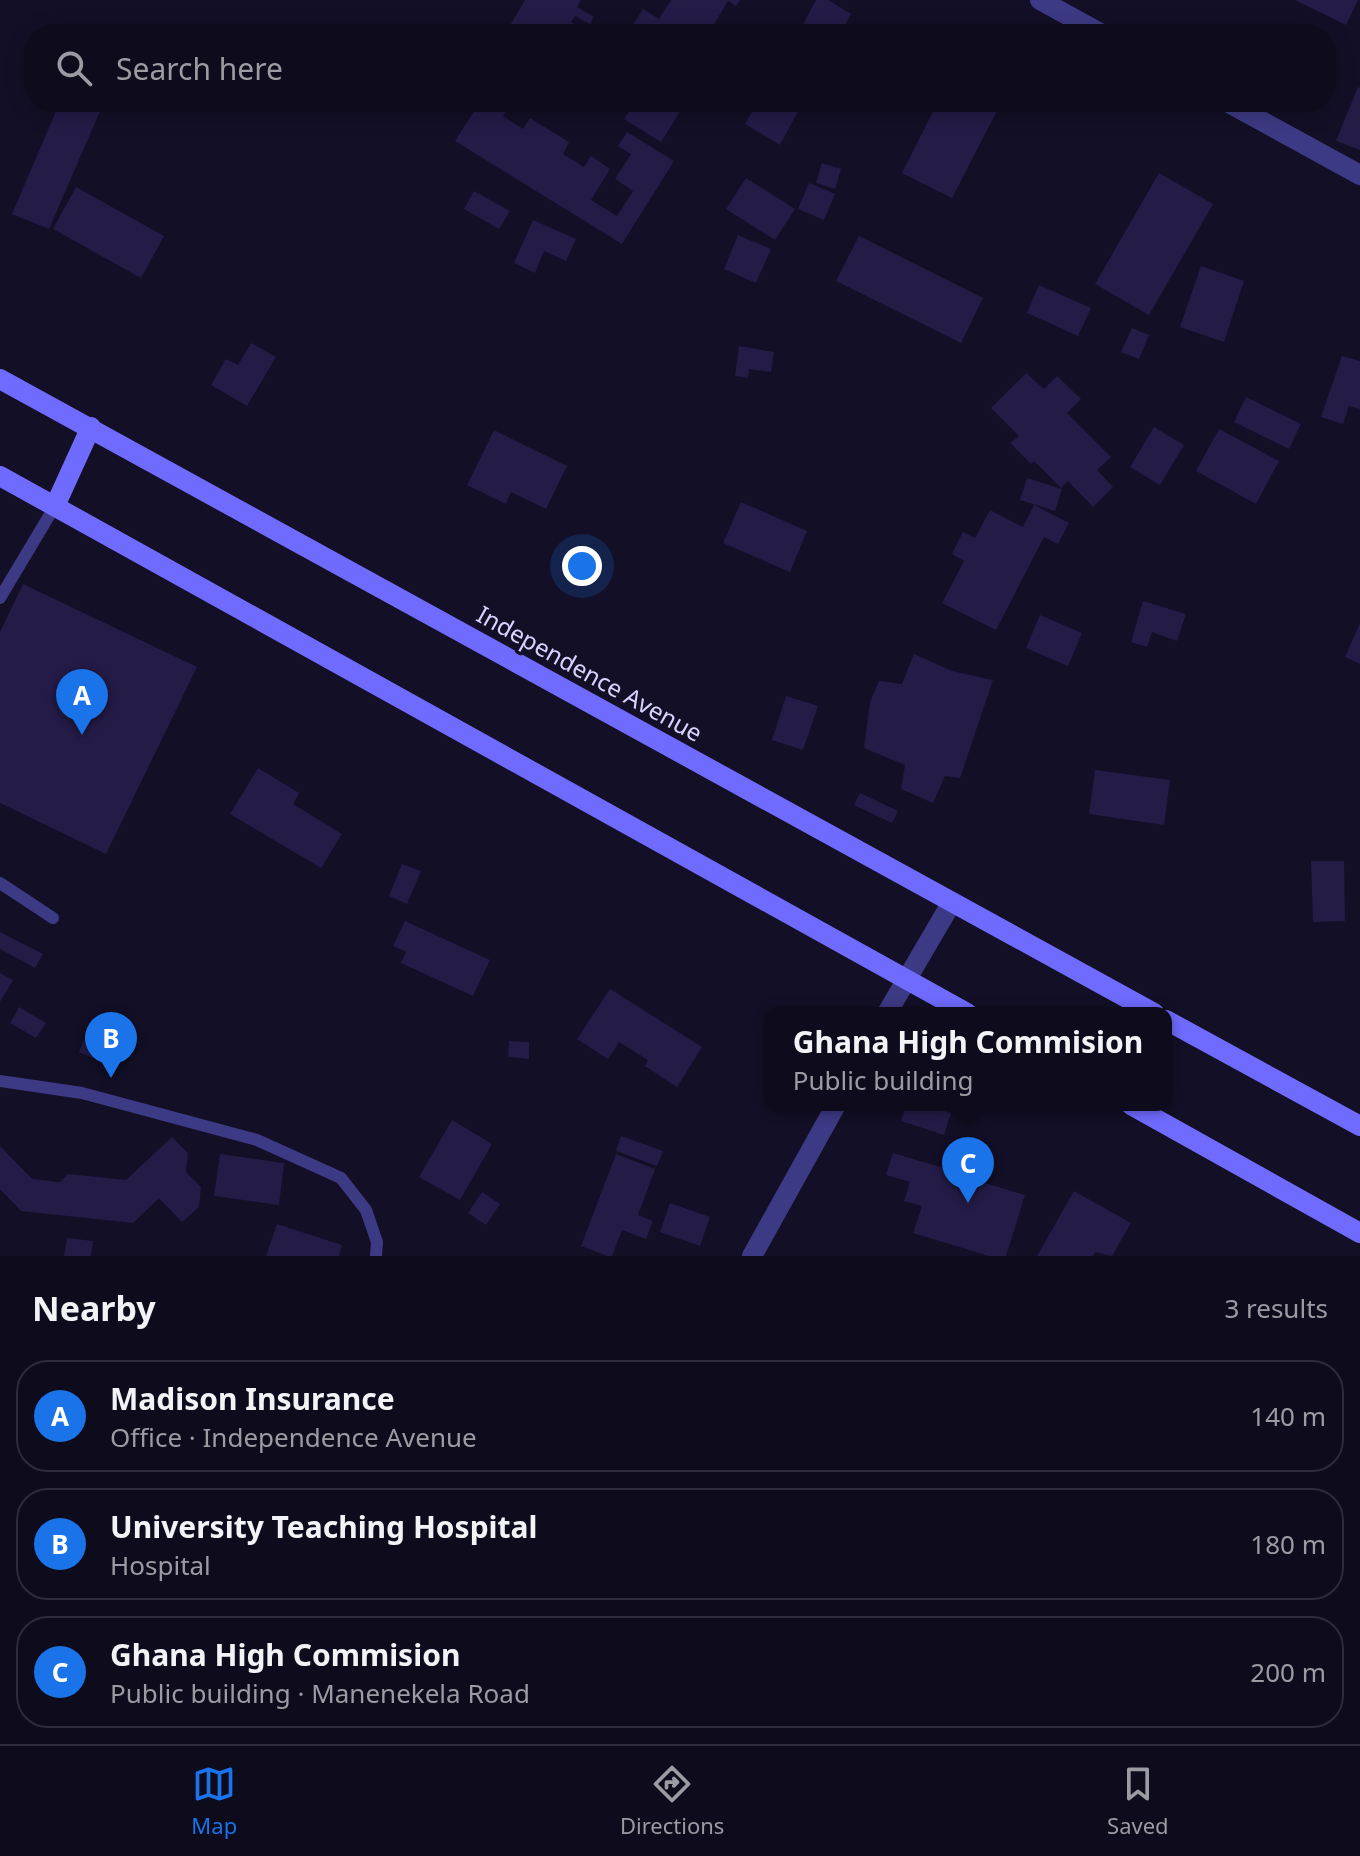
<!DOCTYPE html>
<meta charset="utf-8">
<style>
:root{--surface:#0e0b1c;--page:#1c1929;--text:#f1f3f6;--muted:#9b9ba3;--line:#2e2b3b;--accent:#1a73e8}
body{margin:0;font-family:"Noto Sans",sans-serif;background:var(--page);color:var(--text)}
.you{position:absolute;left:582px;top:566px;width:28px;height:28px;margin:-20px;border:6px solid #fff;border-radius:50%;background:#1a73e8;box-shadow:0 0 0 12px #1a73e833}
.badge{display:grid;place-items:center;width:52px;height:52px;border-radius:50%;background:var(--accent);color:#fff;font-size:26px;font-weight:700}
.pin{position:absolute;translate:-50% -66px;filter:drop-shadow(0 2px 4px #0008)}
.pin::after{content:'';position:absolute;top:42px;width:28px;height:24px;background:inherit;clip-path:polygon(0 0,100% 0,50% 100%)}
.popup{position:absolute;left:764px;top:1007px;width:408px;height:104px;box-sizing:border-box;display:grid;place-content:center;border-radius:16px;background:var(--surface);filter:drop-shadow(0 2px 6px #0005);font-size:26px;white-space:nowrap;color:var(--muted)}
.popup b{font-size:30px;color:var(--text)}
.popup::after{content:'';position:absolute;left:50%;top:100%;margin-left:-16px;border:16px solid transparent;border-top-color:var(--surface)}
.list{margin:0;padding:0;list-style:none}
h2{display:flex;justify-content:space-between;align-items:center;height:104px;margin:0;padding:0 32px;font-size:34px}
h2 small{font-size:26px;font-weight:400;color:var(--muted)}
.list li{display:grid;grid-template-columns:52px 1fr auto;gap:24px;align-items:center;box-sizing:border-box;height:112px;margin:0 16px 16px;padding:0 16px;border:2px solid var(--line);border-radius:32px}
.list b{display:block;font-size:30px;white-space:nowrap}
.list p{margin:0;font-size:26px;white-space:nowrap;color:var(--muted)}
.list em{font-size:26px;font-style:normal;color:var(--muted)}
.icon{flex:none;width:44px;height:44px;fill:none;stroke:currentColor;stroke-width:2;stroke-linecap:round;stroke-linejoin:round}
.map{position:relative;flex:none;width:1360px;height:1256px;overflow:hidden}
.search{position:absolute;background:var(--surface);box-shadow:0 4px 20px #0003;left:24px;right:24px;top:24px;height:88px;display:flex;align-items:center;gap:20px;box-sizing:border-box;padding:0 28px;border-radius:32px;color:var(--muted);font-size:30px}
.sheet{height:488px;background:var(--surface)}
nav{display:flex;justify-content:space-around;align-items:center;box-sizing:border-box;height:112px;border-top:2px solid var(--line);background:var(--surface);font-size:22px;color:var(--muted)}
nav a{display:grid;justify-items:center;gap:4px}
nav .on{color:var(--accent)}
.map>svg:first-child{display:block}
</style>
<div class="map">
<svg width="1360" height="1256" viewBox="0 0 1360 1256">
<rect width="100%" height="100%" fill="#130f26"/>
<!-- building -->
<g fill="#241b47">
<path d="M 525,0 L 581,0 L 577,7 L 594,17 L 590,24 L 575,16 L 571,22 L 583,30 L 581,34 L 505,34 Z"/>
<path d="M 671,0 L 740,0 L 736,6 L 728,1 L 708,34 L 641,34 L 631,28 L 643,9 L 659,19 Z"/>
<path d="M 816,0 L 828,0 L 851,14 L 840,34 L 798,34 Z"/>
<path d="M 1295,0 L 1358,0 L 1346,25 Z"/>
<path d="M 1358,87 L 1360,88 L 1360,150 L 1336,141 Z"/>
<path d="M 60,102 L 104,102 L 49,229 L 12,214 Z"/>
<path d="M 480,102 L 503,102 L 510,106 L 503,116 L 523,129 L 530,118 L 569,142 L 563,154 L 584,167 L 591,156 L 610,169 L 591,200 L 617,216 L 633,191 L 615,179 L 631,154 L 618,146 L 627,132 L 674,161 L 622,244 L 455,141 Z"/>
<path d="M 621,102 L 686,102 L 661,142 L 624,119 L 631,108 Z"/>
<path d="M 758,102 L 803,102 L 780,145 L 745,124 Z"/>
<path d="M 938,102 L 988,102 L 999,107 L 952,198 L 902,173 Z"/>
<path d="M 822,163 L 841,169 L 835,189 L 816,183 Z"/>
<path d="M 1159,173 L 1213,204 L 1149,315 L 1095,284 Z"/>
<path d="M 746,178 L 795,209 L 775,240 L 726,209 Z"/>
<path d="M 809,183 L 835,194 L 824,220 L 798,209 Z"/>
<path d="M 76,187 L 164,236 L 141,278 L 53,229 Z"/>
<path d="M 474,191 L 510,211 L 499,229 L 464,209 Z"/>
<path d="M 533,220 L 576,239 L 566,261 L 544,251 L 535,273 L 514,263 Z"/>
<path d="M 738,235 L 771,249 L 756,283 L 724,269 Z"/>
<path d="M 859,236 L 983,298 L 961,343 L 836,281 Z"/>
<path d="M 1201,266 L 1244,281 L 1224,342 L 1180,327 Z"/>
<path d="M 1039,285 L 1091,308 L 1078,336 L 1027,313 Z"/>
<path d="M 1132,328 L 1149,335 L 1139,359 L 1121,352 Z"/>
<path d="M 251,343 L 276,357 L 247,406 L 211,385 L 226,359 L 238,365 Z"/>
<path d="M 739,346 L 774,352 L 771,372 L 749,369 L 748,378 L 735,376 Z"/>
<path d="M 1342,356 L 1360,361 L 1360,409 L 1349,406 L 1343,424 L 1321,417 Z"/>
<path d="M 1026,373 L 1044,389 L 1057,376 L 1081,399 L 1067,413 L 1111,457 L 1097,470 L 1113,487 L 1093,507 L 1068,481 L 1061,488 L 1034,461 L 1031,464 L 1010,443 L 1019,436 L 991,408 Z"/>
<path d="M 1246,397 L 1301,424 L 1289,449 L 1234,422 Z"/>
<path d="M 1154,427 L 1184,445 L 1160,485 L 1130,467 Z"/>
<path d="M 1219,429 L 1279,461 L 1256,504 L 1196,471 Z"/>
<path d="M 494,430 L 567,466 L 546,509 L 511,492 L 506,504 L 467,485 Z"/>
<path d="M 1027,478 L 1062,489 L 1055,511 L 1020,500 Z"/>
<path d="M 741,502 L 807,531 L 790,572 L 723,543 Z"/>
<path d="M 1034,505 L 1069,523 L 1058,544 L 1044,537 L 996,630 L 942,603 L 964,561 L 952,554 L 963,532 L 975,538 L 990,510 L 1023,527 Z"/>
<path d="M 23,584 L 197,667 L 106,854 L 0,803 L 0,632 Z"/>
<path d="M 1143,601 L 1186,614 L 1177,641 L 1152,632 L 1147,647 L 1131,642 Z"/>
<path d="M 1040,615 L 1082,633 L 1068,666 L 1026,648 Z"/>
<path d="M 1360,623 L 1360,664 L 1345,657 Z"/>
<path d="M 914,654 L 952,671 L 993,680 L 960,778 L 945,776 L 933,803 L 901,789 L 905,765 L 864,748 L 870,702 L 879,681 L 902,684 Z"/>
<path d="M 786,696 L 818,706 L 803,750 L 772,740 Z"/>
<path d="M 258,768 L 299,793 L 293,804 L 342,834 L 321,868 L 230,814 Z"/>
<path d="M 1095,770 L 1170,780 L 1164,825 L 1089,814 Z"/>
<path d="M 860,793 L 898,811 L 892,823 L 854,805 Z"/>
<path d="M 1311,861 L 1344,861 L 1345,921 L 1313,922 Z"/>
<path d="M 402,864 L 421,871 L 407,904 L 389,896 Z"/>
<path d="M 405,921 L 490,960 L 473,996 L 401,963 L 406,952 L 393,946 Z"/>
<path d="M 0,932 L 43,954 L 35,968 L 0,949 Z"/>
<path d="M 0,973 L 13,980 L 0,1002 Z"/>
<path d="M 610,989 L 702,1047 L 677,1087 L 645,1066 L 648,1060 L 619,1042 L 608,1059 L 577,1039 Z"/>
<path d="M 19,1007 L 46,1023 L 36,1038 L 10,1023 Z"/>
<path d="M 89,1028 L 126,1044 L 115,1068 L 79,1052 Z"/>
<path d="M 509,1041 L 529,1042 L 529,1059 L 508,1057 Z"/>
<path d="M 906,1105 L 926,1105 L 951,1113 L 944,1135 L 901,1121 Z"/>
<path d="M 452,1120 L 492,1144 L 460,1200 L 419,1177 Z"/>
<path d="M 621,1136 L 663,1151 L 657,1166 L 616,1151 Z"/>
<path d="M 172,1137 L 188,1153 L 186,1172 L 201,1187 L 199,1207 L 182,1222 L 159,1198 L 133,1223 L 21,1211 L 0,1189 L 0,1146 L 32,1179 L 60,1182 L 68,1174 L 126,1180 Z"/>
<path d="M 952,1152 L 977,1160 L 972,1179 L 1025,1195 L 1006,1256 L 989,1256 L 913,1233 L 922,1206 L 904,1201 L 910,1182 L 886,1175 L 893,1153 L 947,1169 Z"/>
<path d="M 220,1154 L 284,1163 L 279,1205 L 214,1196 Z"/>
<path d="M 616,1154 L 655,1169 L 638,1215 L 653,1221 L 646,1239 L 622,1230 L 612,1256 L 607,1256 L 581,1246 Z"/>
<path d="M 1074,1191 L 1131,1223 L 1112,1256 L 1095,1252 L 1093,1256 L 1037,1256 Z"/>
<path d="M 482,1192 L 500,1204 L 486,1225 L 468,1213 Z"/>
<path d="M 670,1203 L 710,1217 L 700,1246 L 660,1232 Z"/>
<path d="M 277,1224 L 342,1245 L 339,1256 L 266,1256 Z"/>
<path d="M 67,1238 L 93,1241 L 91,1256 L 64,1256 Z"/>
</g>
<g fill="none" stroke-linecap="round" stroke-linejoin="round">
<!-- service -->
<g stroke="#3d3a85" stroke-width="12">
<path d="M 0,598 L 55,506"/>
<path d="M 0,883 L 53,918"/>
<path d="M 0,1081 L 82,1093 L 257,1140 L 341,1178 L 366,1210 L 377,1242 L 376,1256"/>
</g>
<!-- minor -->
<g stroke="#3d3a85" stroke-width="20">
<path d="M 1040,0 L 1102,34"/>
<path d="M 1227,102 L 1360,175"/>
<path d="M 887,1013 L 952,902"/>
<path d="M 752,1256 L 836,1105"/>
</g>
<!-- secondary -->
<g stroke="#6f6bff" stroke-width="20">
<path d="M 0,379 L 1154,1013"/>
<path d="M 0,476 L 967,1013"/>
<path d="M 55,506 L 91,427"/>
<path d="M 1166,1020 L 1360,1126"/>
<path d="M 1131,1105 L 1360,1233"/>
</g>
</g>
<g text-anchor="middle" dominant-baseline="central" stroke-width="7" stroke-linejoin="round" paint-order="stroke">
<!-- street labels -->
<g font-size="24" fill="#d9d4ff" stroke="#130f26">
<text transform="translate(590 673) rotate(29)">Independence Avenue</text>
</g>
</g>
</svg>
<div class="you"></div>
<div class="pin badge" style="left:82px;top:735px">A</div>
<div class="pin badge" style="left:111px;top:1078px">B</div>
<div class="pin badge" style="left:968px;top:1203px">C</div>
<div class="popup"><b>Ghana High Commision</b>Public building</div>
<div class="search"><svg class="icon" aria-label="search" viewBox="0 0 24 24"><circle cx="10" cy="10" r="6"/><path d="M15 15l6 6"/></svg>Search here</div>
</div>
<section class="sheet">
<h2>Nearby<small>3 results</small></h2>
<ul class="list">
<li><span class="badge">A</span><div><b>Madison Insurance</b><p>Office · Independence Avenue</p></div><em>140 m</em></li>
<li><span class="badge">B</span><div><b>University Teaching Hospital</b><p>Hospital</p></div><em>180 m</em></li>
<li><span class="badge">C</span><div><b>Ghana High Commision</b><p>Public building · Manenekela Road</p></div><em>200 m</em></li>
</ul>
</section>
<nav>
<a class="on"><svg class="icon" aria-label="map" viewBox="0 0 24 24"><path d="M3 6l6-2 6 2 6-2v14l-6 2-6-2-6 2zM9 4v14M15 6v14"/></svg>Map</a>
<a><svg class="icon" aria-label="directions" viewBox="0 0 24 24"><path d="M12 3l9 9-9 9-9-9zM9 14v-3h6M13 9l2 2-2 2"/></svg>Directions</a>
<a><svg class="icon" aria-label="saved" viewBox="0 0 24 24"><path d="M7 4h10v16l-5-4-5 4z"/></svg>Saved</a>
</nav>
